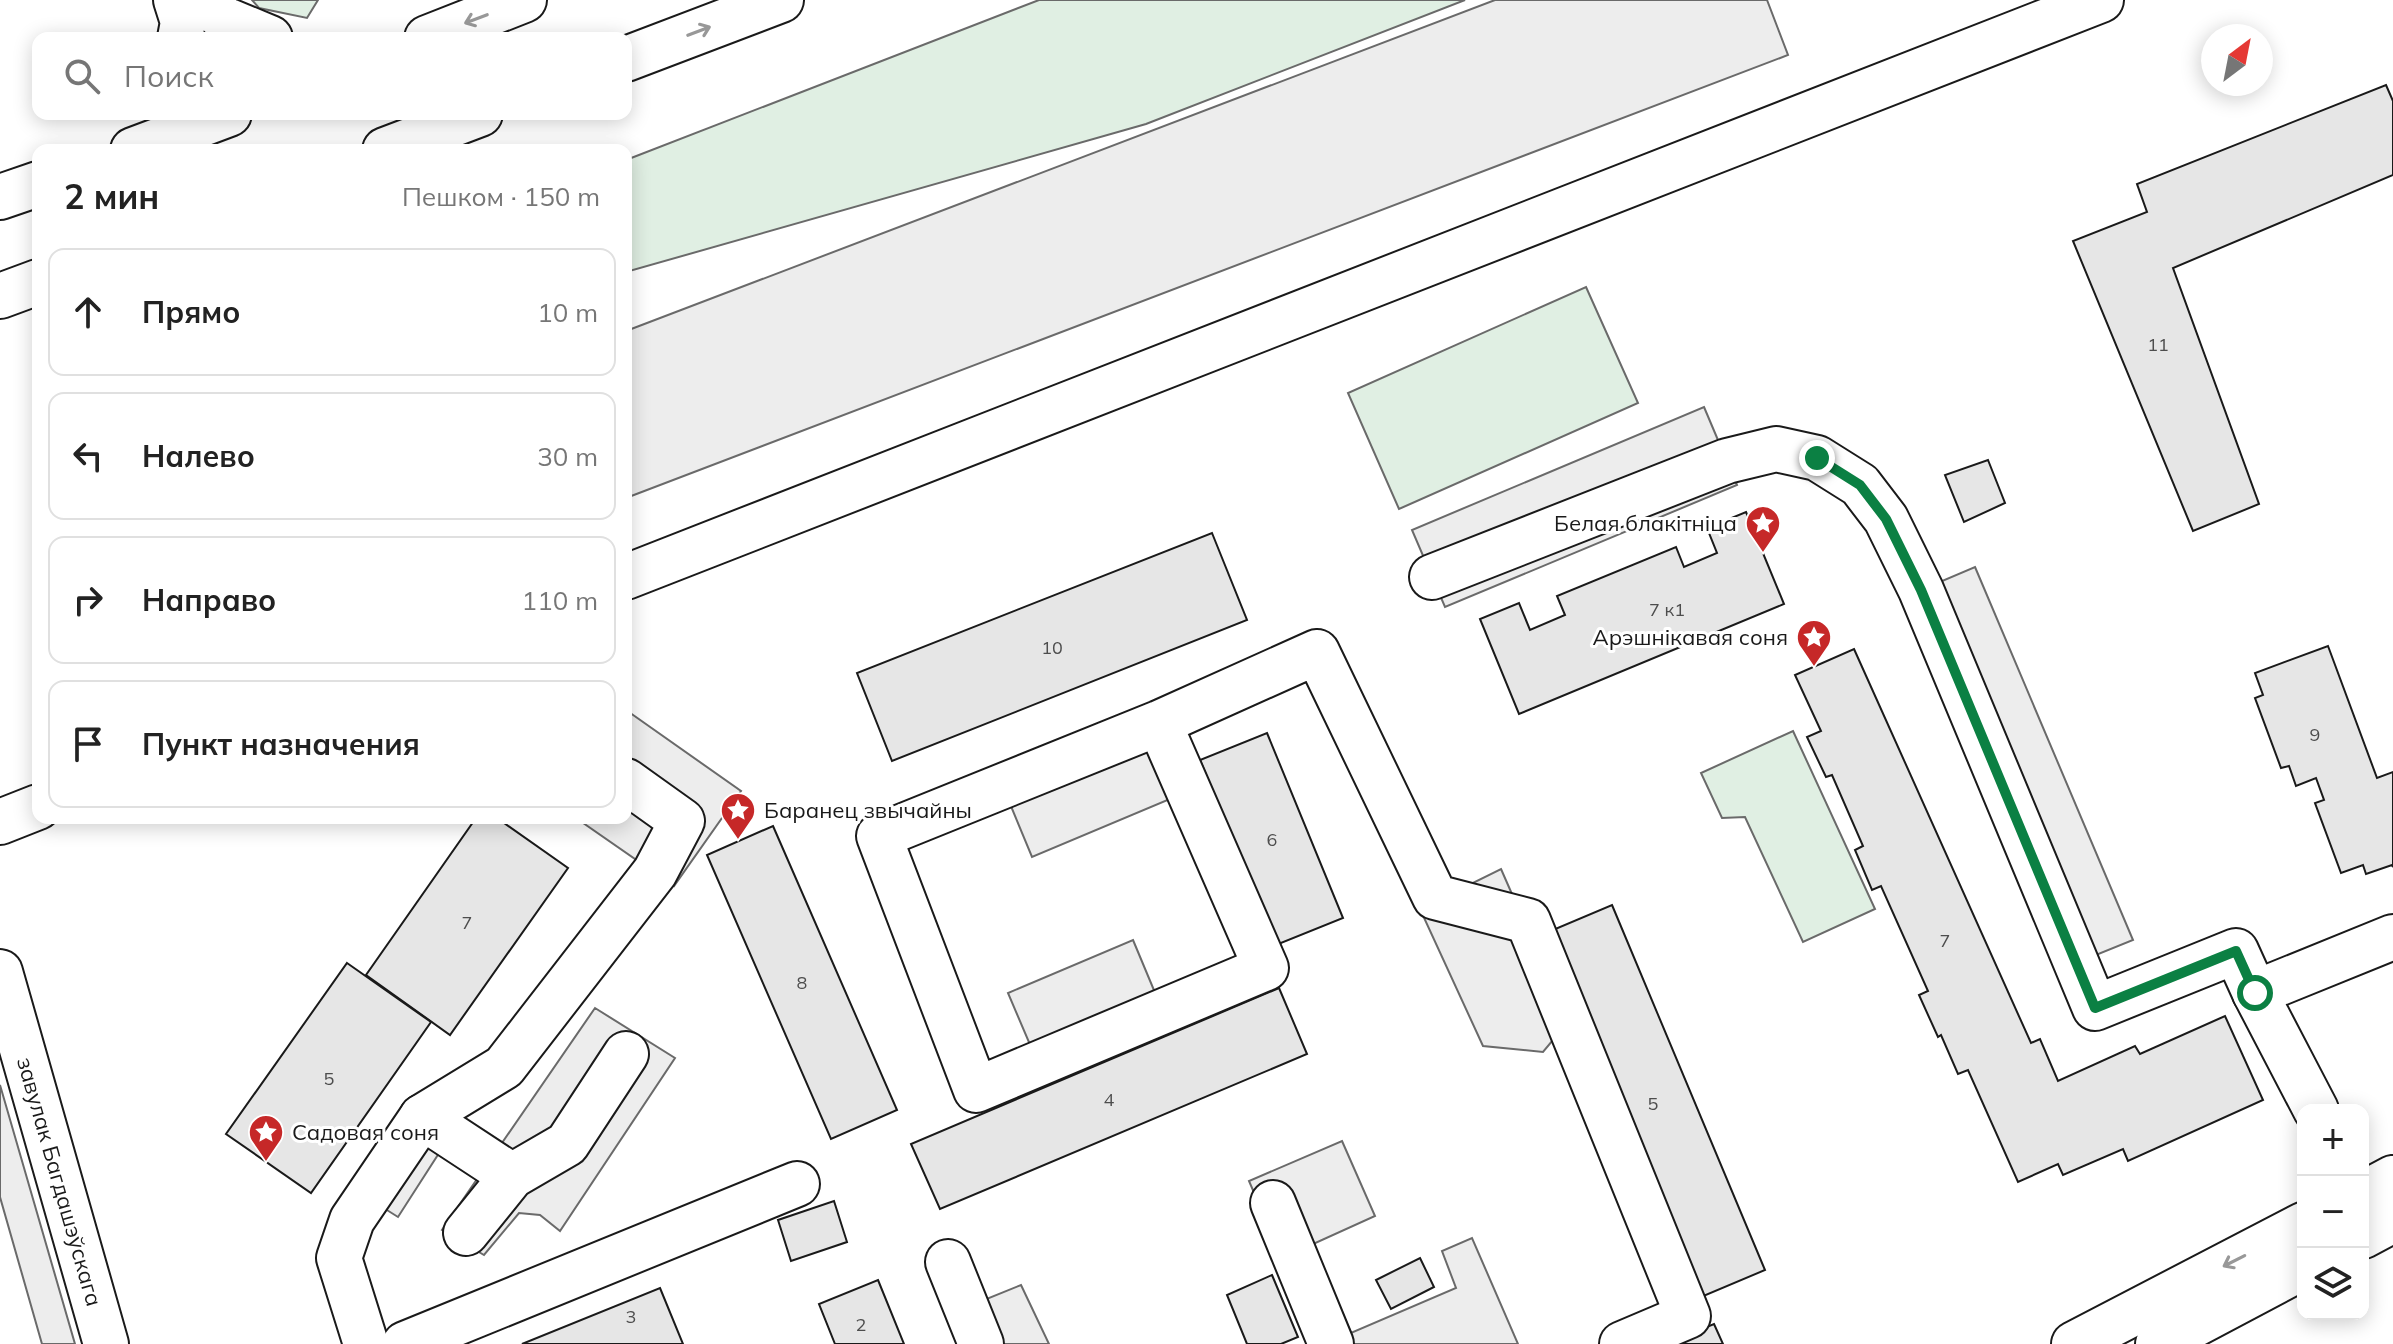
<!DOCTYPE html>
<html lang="ru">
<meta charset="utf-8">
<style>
:root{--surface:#fff;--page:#f6f6f6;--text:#222;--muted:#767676;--line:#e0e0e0}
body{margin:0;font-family:Mulish,sans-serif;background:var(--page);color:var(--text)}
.controls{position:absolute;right:24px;bottom:24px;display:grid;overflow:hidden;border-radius:16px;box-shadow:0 4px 20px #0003}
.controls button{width:72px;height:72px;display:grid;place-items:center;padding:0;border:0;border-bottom:2px solid var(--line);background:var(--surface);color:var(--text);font:40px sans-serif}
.compass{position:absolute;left:2201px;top:24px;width:72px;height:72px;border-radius:50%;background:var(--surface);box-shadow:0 4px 20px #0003;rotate:32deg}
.stop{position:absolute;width:24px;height:24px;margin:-18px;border:6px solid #0b8043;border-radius:50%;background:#fff}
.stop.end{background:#0b8043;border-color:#fff;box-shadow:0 2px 8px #0008}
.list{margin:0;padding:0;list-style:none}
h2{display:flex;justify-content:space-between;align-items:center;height:104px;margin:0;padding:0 32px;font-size:34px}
h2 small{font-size:26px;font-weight:400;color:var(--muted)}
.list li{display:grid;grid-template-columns:52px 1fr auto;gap:24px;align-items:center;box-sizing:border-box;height:128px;margin:0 16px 16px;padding:0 16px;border:2px solid var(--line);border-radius:16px}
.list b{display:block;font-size:30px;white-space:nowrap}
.list em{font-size:26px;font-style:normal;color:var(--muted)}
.icon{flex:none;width:44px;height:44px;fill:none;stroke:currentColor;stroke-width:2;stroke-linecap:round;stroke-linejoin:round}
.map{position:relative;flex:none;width:2393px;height:1344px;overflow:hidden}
.search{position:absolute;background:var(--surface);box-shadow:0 4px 20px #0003;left:32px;top:32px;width:600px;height:88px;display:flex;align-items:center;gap:20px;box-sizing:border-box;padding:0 28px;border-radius:16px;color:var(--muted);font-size:30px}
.panel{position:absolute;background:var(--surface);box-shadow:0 4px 20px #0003;left:32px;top:144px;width:600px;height:680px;border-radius:16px}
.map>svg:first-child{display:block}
</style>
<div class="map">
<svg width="2393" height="1344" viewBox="0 0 2393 1344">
<rect width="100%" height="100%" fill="#fff"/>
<!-- green -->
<g fill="#e0efe3" stroke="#6a6a6a" stroke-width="2">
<path d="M 252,0 L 318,0 L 307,18 L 259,8 Z"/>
<path d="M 1039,0 L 1465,0 L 1146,124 L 626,272 L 626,160 Z"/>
<path d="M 1586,287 L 1638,403 L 1399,509 L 1348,393 Z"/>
<path d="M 1793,731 L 1875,909 L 1803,942 L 1745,817 L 1722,818 L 1701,773 Z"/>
</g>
<!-- parking -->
<g fill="#ededed" stroke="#6a6a6a" stroke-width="2">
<path d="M 1495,0 L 1767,0 L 1788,55 L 626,498 L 626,331 Z"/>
<path d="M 1704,407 L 1737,485 L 1445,607 L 1412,530 Z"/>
<path d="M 1975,567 L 2133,940 L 2059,970 L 1902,598 Z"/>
<path d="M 626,710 L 741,791 L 674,886 L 576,818 L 626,818 Z"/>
<path d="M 1134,713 L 1170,799 L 1032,857 L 996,770 Z"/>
<path d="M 1501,869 L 1568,1022 L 1543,1052 L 1483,1046 L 1420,909 Z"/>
<path d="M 1133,940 L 1156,995 L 1031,1047 L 1008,993 Z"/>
<path d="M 595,1008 L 675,1058 L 560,1231 L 540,1215 L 519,1213 L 484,1255 L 442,1230 Z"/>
<path d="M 0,1085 L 75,1344 L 42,1344 L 0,1197 Z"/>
<path d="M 406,1127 L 441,1150 L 398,1217 L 363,1195 Z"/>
<path d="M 1342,1141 L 1375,1216 L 1313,1244 L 1351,1333 L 1456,1288 L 1442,1251 L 1472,1238 L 1518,1344 L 1319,1344 L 1249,1181 Z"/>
<path d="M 1021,1285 L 1049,1344 L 995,1344 L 979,1302 Z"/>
</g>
<!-- building -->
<g fill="#e6e6e6" stroke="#1a1a1a" stroke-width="2">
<path d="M 2386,85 L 2393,101 L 2393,175 L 2173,268 L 2259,504 L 2193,531 L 2073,241 L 2147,212 L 2137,184 Z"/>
<path d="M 1988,460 L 2005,503 L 1964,522 L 1945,475 Z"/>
<path d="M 1746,512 L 1784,604 L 1519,714 L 1480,619 L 1519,603 L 1530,630 L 1565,615 L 1557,596 L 1676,547 L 1684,567 L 1717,553 L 1707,528 Z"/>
<path d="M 1212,533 L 1247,620 L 892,761 L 857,673 Z"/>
<path d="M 2328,646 L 2377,778 L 2393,772 L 2393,867 L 2392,865 L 2366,874 L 2363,865 L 2341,873 L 2315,803 L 2324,800 L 2316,778 L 2296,786 L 2289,766 L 2281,768 L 2255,698 L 2263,695 L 2255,673 Z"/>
<path d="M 1854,649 L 2031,1043 L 2040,1039 L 2058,1081 L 2135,1046 L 2140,1054 L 2225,1016 L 2263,1100 L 2128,1161 L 2123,1149 L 2063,1175 L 2058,1164 L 2018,1182 L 1968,1070 L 1958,1074 L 1941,1035 L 1938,1037 L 1919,995 L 1928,991 L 1881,886 L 1872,890 L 1855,850 L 1863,846 L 1832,775 L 1826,777 L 1807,737 L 1821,731 L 1795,675 Z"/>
<path d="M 1267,733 L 1343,918 L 1276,945 L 1200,760 Z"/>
<path d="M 476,818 L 497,818 L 568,868 L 450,1035 L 366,975 Z"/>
<path d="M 773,826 L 897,1110 L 831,1139 L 707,855 Z"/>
<path d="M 1612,905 L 1765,1270 L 1694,1300 L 1541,935 Z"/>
<path d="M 347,963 L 431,1022 L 311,1193 L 226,1134 Z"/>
<path d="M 1279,988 L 1307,1054 L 940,1209 L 911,1144 Z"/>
<path d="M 834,1201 L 847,1242 L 791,1261 L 778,1220 Z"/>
<path d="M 1420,1258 L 1434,1287 L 1391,1309 L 1376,1280 Z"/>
<path d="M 1272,1275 L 1298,1337 L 1281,1344 L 1247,1344 L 1227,1295 Z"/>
<path d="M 878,1280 L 904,1344 L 835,1344 L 819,1304 Z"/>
<path d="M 660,1288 L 683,1344 L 522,1344 Z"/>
<path d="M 1714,1324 L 1723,1344 L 1665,1344 Z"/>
</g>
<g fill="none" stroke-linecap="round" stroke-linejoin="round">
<!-- minor casing -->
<g stroke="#1a1a1a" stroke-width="48">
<g id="minor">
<path d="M 626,577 L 2101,0"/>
<path d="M 1432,577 L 1727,461 L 1776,449 L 1817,458 L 1860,485 L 1886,519 L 1921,590 L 2095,1008 L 2236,951 L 2255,993 L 2316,1110"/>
<path d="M 1159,723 L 1266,968 L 976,1090 L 879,836 L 1159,723 L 1317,652 L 1435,897 L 1528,921 L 1688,1316 L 1622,1344"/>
<path d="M 0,822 L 38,807"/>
<path id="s1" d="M 0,972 L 106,1344"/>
<path d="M 2255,993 L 2393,937"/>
<path d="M 422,1117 L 512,1176"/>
<path d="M 1273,1203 L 1331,1344"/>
<path d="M 466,1233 L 512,1176 L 567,1144 L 626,1054"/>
<path d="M 948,1262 L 981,1344"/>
<path d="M 366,1344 L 339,1258 L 352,1220 L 422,1117 L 504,1067 L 655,872 L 682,821 L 626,781"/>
<path d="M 405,1344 L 797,1184"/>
</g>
</g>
<!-- major casing -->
<g stroke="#1a1a1a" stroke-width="48">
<g id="major">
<path d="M 2363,1194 L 2393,1178"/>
<path d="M 2363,1236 L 2393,1220"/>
<path d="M 2074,1344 L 2303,1225"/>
<path d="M 2158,1344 L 2303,1267"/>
</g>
</g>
<!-- highway casing -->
<g stroke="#1a1a1a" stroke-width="48">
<g id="highway">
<path d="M 176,0 L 183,22 L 180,38"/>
<path d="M 203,0 L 224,19 L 270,38"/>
<path d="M 427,38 L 524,0"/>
<path d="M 626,59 L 781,0"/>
<path d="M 133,150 L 229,114"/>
<path d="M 385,150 L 480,114"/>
<path d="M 0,197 L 38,184"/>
<path d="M 0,296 L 38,282"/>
</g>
</g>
<!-- minor -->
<use href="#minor" stroke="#fff" stroke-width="44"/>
<!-- major -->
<use href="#major" stroke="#fff" stroke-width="44"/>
<!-- highway -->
<use href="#highway" stroke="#fff" stroke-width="44"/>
</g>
<!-- one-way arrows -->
<defs><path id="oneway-shaft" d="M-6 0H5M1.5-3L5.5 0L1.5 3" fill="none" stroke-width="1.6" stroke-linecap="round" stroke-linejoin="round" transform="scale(2)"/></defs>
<g stroke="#989898">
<use href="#oneway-shaft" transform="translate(476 19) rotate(159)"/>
<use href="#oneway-shaft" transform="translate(699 31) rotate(-21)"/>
<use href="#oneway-shaft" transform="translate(2234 1261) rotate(153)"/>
</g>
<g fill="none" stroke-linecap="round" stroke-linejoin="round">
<!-- route -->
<path stroke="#0b8043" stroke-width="10" d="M 1817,458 L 1860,485 L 1886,519 L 1921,590 L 2095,1008 L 2236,951 L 2255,993"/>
</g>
<!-- icons -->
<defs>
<g id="sight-pin" transform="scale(1.8)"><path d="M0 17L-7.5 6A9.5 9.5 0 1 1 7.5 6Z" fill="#c62828" stroke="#fff"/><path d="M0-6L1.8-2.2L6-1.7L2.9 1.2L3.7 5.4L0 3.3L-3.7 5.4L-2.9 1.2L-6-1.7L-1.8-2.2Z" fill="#fff"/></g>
</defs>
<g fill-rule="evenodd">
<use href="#sight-pin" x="1763" y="523"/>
<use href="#sight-pin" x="1814" y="637"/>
<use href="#sight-pin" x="738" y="810"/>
<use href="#sight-pin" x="266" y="1132"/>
</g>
<g text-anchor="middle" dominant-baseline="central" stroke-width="6" stroke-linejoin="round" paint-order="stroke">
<!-- number labels -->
<g font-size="18" fill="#4d4d4d">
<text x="2158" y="344">11</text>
<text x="1667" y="609">7 к1</text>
<text x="1052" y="647">10</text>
<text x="2315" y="734">9</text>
<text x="1272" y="839">6</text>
<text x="467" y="922">7</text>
<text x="1945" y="940">7</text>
<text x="802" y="982">8</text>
<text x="329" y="1078">5</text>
<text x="1109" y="1099">4</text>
<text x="1653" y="1103">5</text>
<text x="631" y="1316">3</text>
<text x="861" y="1324">2</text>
</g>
<!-- poi labels -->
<g font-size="22" fill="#1a1a1a" stroke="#fff" text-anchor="end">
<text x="1737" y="523">Белая блакітніца</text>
<text x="1788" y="637">Арэшнікавая соня</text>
<text x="764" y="810" text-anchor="start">Баранец звычайны</text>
<text x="292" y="1132" text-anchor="start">Садовая соня</text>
</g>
<!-- street labels -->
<g font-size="22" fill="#1a1a1a" stroke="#fff">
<text stroke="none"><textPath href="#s1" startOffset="218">завулак Багдашэўскага</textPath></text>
</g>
</g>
</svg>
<div class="controls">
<button>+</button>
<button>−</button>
<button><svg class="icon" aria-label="layers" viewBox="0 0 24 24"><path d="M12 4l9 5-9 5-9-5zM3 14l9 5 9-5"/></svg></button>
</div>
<svg class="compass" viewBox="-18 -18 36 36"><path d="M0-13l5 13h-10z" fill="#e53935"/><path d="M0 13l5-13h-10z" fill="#767676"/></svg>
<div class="stop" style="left:2255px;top:993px"></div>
<div class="stop end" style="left:1817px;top:458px"></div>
<div class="search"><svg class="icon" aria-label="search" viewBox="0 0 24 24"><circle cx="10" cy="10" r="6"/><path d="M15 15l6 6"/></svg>Поиск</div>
<section class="panel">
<h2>2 мин<small>Пешком · 150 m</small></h2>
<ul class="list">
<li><svg class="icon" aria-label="ahead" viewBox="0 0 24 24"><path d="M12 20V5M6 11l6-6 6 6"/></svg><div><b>Прямо</b></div><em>10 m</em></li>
<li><svg class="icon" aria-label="left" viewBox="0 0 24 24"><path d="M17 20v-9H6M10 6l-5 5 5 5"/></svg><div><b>Налево</b></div><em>30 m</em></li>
<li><svg class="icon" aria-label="right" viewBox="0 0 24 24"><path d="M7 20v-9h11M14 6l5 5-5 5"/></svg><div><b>Направо</b></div><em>110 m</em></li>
<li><svg class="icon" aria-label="arrive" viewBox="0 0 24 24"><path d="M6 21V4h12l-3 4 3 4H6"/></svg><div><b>Пункт назначения</b></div></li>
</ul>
</section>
</div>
